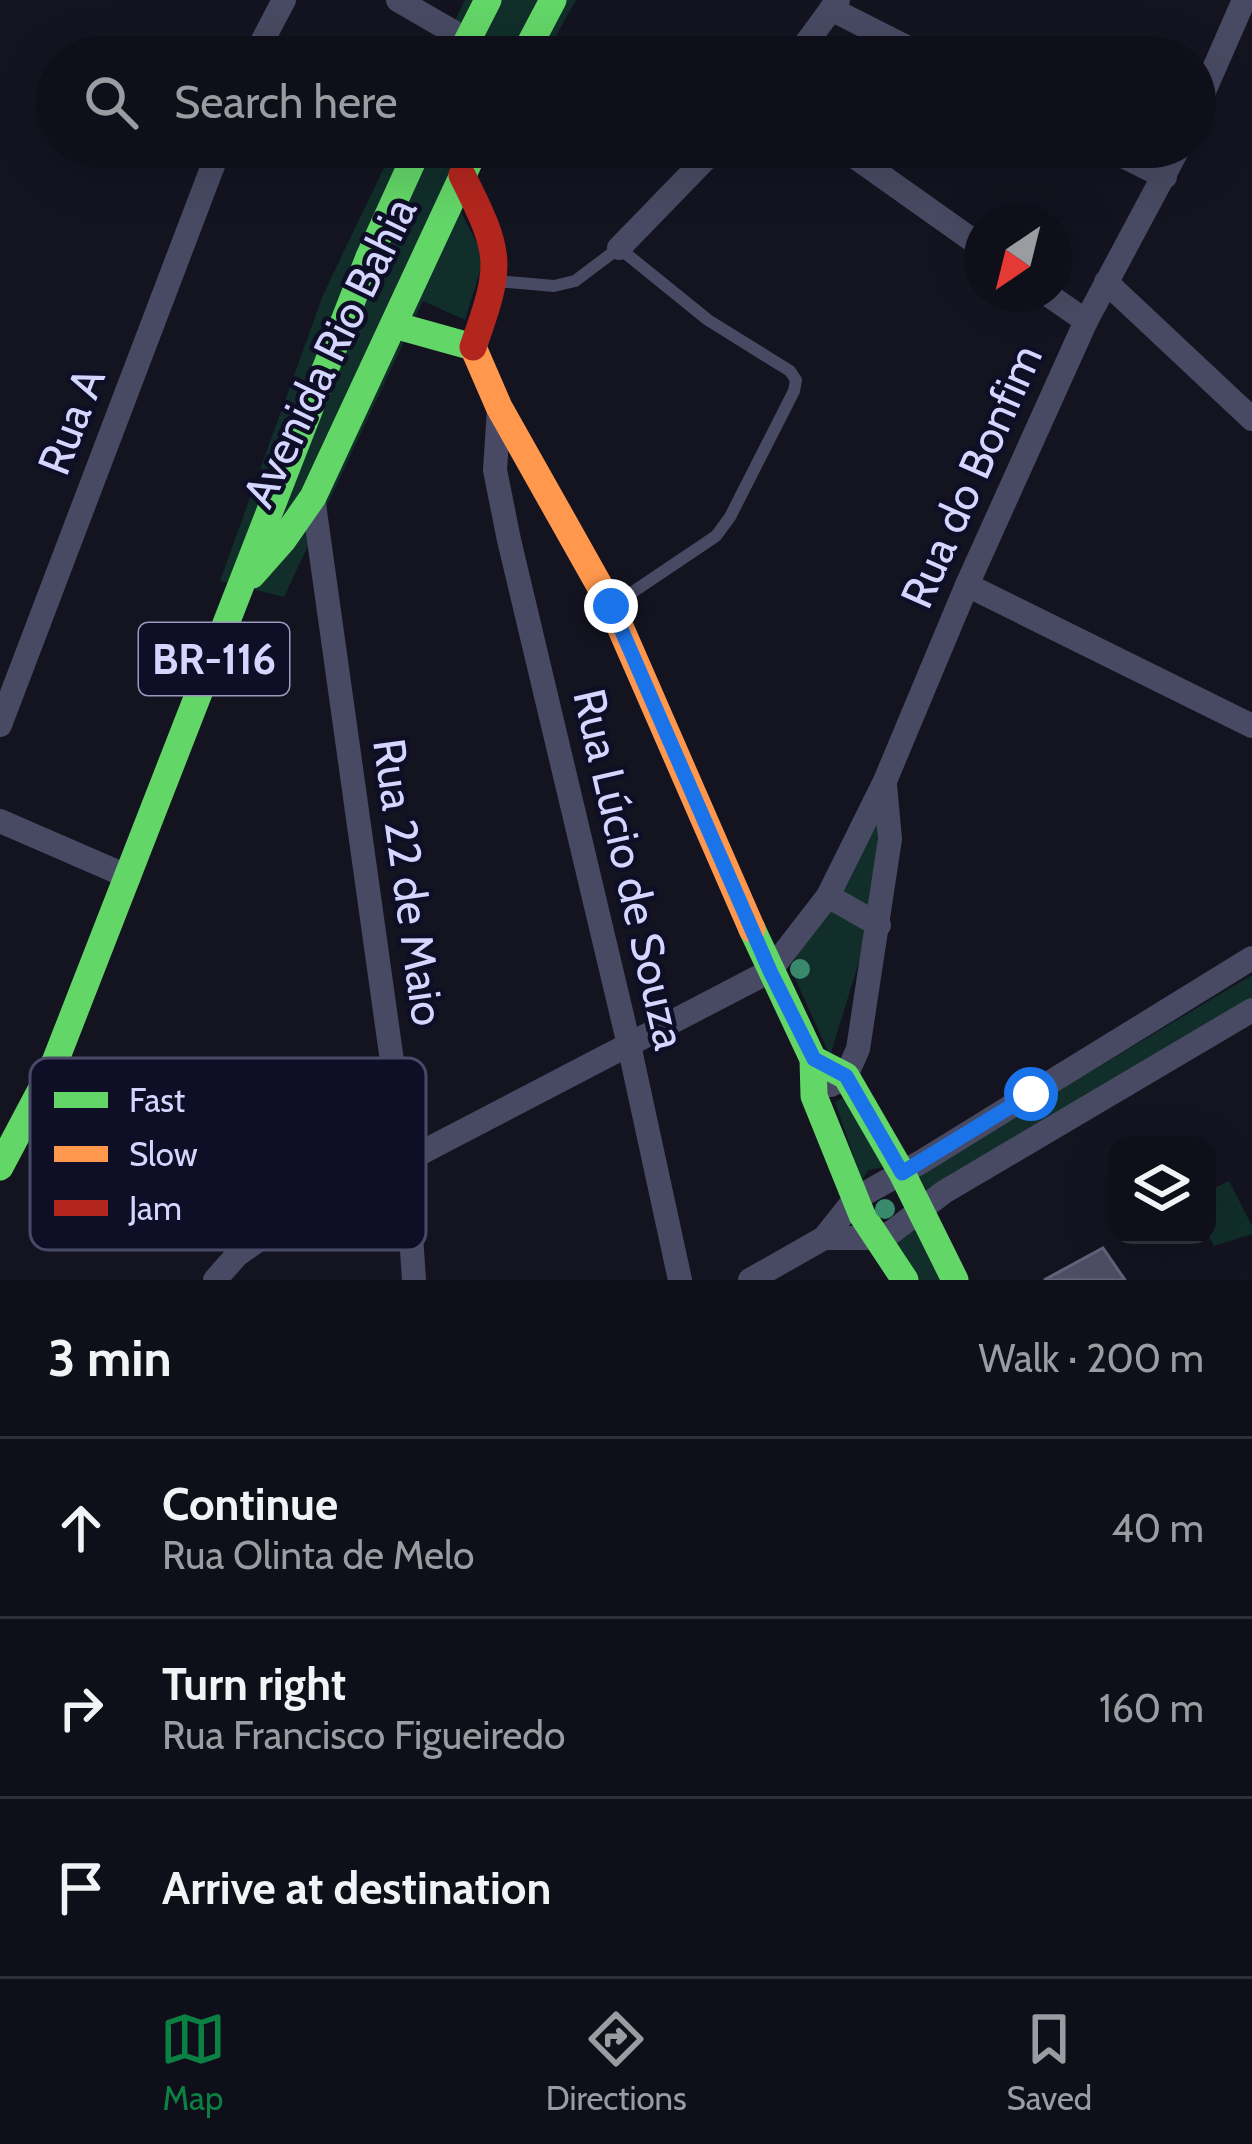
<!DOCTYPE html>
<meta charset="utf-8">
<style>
:root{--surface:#0f0f19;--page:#1d1d26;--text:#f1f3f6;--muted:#9b9ca2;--line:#2f2f38;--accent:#0b8043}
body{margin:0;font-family:Cabin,sans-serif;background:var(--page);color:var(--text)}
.controls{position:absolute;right:36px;bottom:36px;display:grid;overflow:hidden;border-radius:24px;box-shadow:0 12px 48px #0002}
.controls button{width:108px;height:108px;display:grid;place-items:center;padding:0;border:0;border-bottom:3px solid var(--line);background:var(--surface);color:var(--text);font:60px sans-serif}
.compass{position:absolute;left:964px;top:204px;width:108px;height:108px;border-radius:50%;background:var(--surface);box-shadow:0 12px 48px #0002;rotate:215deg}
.stop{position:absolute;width:36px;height:36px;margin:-27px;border:9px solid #1a73e8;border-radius:50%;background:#fff}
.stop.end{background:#1a73e8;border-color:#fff;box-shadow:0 3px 12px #0008}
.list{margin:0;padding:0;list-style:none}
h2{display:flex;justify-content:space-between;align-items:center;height:156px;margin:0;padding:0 48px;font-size:51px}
h2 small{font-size:39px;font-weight:400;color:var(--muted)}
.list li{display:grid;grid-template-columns:78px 1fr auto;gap:36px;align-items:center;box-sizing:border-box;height:180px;padding:0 48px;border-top:3px solid var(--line)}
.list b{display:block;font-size:45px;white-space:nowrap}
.list p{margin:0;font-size:39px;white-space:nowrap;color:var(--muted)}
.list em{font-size:39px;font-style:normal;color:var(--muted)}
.icon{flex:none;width:66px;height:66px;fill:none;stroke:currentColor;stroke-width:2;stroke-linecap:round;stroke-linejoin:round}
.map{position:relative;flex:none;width:1252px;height:1280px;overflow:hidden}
.search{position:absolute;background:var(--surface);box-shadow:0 12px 48px #0002;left:36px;right:36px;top:36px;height:132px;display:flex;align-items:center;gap:30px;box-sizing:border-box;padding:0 42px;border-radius:66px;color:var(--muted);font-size:45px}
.sheet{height:696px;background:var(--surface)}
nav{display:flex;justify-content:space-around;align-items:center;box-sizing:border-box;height:168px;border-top:3px solid var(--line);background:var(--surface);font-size:33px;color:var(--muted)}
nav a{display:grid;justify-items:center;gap:6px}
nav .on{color:var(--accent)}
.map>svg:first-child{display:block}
</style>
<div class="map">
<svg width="1252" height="1280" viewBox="0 0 1252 1280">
<rect width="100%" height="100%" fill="#141421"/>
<!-- green -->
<g fill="#112e2a">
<path d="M 465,0 L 576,0 L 544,57 L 437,57 Z"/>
<path d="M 394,147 L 493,147 L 459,208 L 484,258 L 465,320 L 423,301 L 284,597 L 220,581 L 323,295 Z"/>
<path d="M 878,822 L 875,909 L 830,1056 L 790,967 L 843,886 Z"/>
<path d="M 1252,975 L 1252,1004 L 930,1195 L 918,1175 Z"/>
<path d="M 847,1096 L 885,1167 L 868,1170 L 862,1181 L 835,1102 Z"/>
<path d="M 1229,1181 L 1252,1226 L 1252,1234 L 1214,1246 L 1207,1232 L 1207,1192 Z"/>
<path d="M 914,1227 L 940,1280 L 917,1280 L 889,1244 Z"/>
</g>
<!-- building -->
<path fill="#4e4d63" stroke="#63627b" stroke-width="3" d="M 1103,1248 L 1125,1280 L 1044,1280 Z"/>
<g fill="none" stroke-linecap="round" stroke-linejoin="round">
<!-- lane -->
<path stroke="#474a62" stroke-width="12" d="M 496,281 L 554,286 L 575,281 L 619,248 L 708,320 L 790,371 L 796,380 L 794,391 L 730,517 L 716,536 L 612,606"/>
<!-- street -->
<g stroke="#474a62" stroke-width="24">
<path d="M 398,0 L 467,40"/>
<path d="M 831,9 L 926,57"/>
<path d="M 254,57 L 284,0"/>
<path d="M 796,57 L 838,0"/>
<path d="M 1195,112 L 1244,0"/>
<path d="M 841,147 L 982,247"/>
<path d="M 1105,147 L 1165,177"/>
<path d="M 619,248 L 717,147"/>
<path d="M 1106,282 L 1252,419"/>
<path d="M 1047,294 L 1086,321"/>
<path d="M 499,409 L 495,470 L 509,540 L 629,1045 L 680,1280"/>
<path d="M 313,497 L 406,1161 L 414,1280"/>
<path d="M 967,585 L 1252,726"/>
<path d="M 0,725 L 220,147"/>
<path d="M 0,821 L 129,877"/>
<path d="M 828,896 L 879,925"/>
<path d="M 831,1085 L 846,1076 L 858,1049 L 890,839 L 885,785"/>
<path d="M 824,1238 L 876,1238 L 892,1232 L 944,1192 L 1252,1010"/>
<path d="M 215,1280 L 237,1255 L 271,1231 L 770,971 L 828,896 L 885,781 L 967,585 L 1086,321 L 1179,147"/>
<path d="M 750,1280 L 824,1238 L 855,1199 L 921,1162 L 1252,958"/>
</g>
<!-- fast -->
<g stroke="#63d668" stroke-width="27">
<path d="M 459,57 L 488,0"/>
<path d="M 523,57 L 553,0"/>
<path d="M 394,325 L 473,347"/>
<path d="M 252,575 L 283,540 L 313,497 L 476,147"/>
<path d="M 752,929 L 813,1059 L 814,1096 L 862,1215 L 905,1280"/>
<path d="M 813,1059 L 846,1076 L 902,1173 L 955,1280"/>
<path d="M 0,1167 L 53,1067 L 369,257 L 419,147"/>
</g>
<!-- slow -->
<path stroke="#ff974d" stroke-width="27" d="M 473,347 L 499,407 L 611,606 L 752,929"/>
<!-- jam -->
<path stroke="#b3261e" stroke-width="27" d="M 462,175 C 502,255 503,263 473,347"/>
</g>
<!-- trees -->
<g fill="#39896d">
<circle cx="800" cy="969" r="10"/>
<circle cx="885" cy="1209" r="10"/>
</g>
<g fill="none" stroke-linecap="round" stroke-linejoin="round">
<!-- route -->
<path stroke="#1a73e8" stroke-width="15" d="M 611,606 L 770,971 L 814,1059 L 846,1076 L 902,1173 L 1031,1094"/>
</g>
<g text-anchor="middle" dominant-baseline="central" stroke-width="9" stroke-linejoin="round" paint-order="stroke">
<!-- shield labels -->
<rect fill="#0e0e27" stroke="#999abe" stroke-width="3" x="139" y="623" width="150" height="72" rx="9"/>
<g font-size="42" font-weight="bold" fill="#d4d6ff">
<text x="214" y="659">BR-116</text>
</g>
<!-- street labels -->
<g font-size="45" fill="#d4d6ff" stroke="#0e0e27">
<text transform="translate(329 352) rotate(-64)">Avenida Rio Bahia</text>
<text transform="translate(71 421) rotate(-69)">Rua A</text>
<text transform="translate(971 476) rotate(-66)">Rua do Bonfim</text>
<text transform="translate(630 869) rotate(77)">Rua Lúcio de Souza</text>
<text transform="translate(409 882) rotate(82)">Rua 22 de Maio</text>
</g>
</g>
<!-- legend -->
<rect x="30" y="1058" width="396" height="192" rx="18" fill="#0e0e27" stroke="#494a68" stroke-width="3"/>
<rect x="54" y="1092" width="54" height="16" fill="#63d668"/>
<rect x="54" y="1146" width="54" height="16" fill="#ff974d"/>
<rect x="54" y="1200" width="54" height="16" fill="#b3261e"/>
<g font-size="33" fill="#d4d6ff">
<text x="129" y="1112">Fast</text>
<text x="129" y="1166">Slow</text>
<text x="129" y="1220">Jam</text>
</g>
</svg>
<div class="controls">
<button><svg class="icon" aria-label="layers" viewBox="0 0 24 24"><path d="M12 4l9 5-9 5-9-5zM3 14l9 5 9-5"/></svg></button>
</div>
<svg class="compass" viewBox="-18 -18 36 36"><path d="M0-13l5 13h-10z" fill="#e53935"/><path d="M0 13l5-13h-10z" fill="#9b9ca2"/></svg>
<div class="stop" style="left:1031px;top:1094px"></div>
<div class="stop end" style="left:611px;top:606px"></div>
<div class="search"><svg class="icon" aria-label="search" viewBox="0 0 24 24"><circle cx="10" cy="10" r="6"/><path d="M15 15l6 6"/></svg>Search here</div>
</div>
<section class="sheet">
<h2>3 min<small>Walk · 200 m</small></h2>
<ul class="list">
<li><svg class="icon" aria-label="ahead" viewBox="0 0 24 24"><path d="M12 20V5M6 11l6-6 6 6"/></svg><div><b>Continue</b><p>Rua Olinta de Melo</p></div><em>40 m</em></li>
<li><svg class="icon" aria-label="right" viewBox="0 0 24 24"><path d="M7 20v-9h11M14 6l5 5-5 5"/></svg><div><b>Turn right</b><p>Rua Francisco Figueiredo</p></div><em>160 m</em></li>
<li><svg class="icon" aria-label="arrive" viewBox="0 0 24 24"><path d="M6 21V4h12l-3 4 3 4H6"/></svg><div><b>Arrive at destination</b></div></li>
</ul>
</section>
<nav>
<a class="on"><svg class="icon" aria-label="map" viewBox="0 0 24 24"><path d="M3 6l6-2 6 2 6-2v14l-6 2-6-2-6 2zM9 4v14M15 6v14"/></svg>Map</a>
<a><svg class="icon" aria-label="directions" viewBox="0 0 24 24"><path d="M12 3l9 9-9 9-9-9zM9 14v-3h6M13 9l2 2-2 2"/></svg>Directions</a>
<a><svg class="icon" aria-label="saved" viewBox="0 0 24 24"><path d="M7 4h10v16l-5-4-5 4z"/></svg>Saved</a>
</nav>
